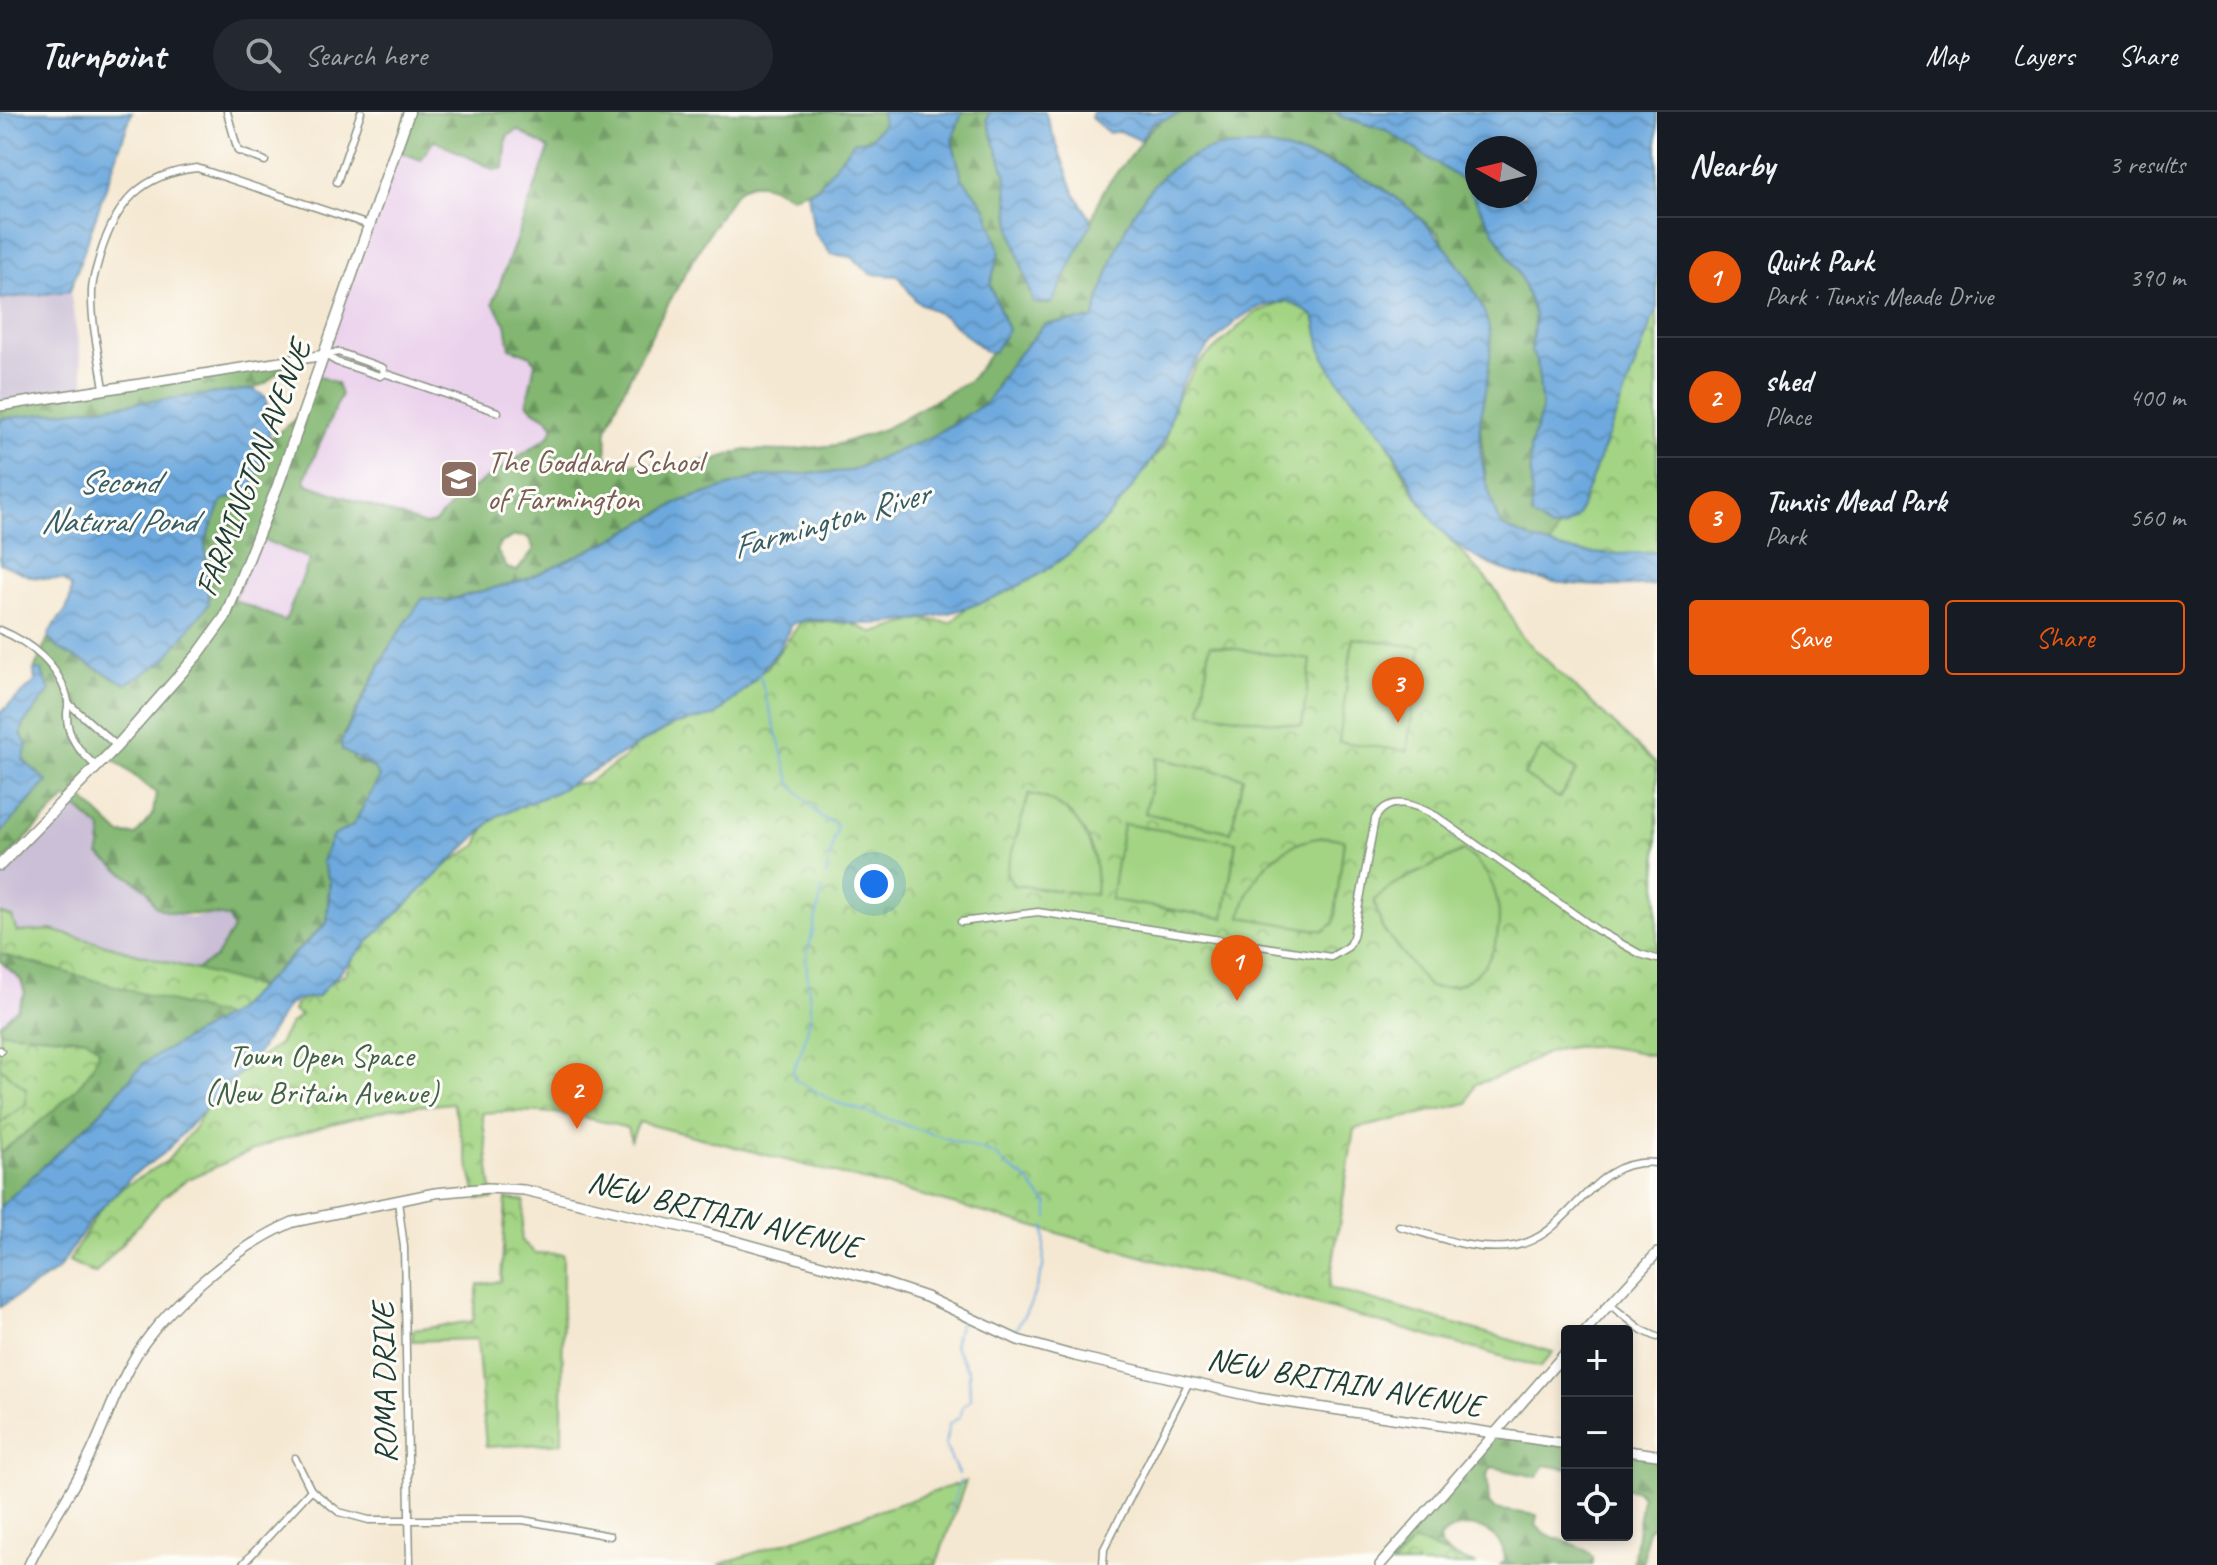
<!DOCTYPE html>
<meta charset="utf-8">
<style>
:root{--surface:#171b24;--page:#242831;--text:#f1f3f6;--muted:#9ea1a6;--line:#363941;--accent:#ea580c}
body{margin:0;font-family:Caveat,sans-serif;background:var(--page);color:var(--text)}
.controls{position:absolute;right:24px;bottom:24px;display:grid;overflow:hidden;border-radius:8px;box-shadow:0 4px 12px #0003}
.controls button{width:72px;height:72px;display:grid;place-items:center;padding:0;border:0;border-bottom:2px solid var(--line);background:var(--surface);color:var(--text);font:40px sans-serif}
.compass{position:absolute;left:1465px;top:24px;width:72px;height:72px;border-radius:50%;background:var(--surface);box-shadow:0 4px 12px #0003;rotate:278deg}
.you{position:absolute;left:874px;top:772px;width:28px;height:28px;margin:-20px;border:6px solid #fff;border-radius:50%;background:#1a73e8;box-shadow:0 0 0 12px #1a73e833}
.badge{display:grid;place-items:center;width:52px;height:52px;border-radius:50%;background:var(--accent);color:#fff;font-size:26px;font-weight:700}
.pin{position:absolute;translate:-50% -66px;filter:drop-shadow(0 2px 4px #0008)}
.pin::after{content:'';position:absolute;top:42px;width:28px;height:24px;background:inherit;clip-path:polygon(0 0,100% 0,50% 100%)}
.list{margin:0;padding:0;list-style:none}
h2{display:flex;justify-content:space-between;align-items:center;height:104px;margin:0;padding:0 32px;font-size:34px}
h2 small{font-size:26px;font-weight:400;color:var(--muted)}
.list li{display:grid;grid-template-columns:52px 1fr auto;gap:24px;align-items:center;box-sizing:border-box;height:120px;padding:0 32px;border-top:2px solid var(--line)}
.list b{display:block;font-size:30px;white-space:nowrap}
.list p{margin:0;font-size:26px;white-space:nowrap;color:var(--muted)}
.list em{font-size:26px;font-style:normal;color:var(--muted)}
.actions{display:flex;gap:16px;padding:24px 32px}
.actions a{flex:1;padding:18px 0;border:2px solid var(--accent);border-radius:8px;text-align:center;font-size:28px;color:var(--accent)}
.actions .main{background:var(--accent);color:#fff}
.icon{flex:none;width:44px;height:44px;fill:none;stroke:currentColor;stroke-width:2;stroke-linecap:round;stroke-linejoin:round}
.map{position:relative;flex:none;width:1657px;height:1453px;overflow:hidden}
header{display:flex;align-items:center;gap:48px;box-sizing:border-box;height:112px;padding:0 40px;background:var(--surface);border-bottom:2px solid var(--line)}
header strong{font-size:38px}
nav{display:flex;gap:44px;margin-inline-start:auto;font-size:28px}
.search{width:560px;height:72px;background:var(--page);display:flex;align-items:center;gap:20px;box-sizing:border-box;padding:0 28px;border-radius:44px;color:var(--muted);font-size:30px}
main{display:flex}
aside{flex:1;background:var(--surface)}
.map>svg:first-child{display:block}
</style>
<header>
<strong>Turnpoint</strong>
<div class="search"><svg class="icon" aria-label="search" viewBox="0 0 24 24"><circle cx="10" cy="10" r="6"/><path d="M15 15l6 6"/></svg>Search here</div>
<nav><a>Map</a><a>Layers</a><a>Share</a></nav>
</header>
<main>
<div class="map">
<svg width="1657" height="1453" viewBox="0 0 1657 1453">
<defs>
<pattern id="forest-firs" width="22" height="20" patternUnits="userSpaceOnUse" patternTransform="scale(2)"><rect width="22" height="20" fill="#82b671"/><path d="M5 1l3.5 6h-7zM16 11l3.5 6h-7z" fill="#6a955e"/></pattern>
<pattern id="park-crowns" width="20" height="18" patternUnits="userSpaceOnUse" patternTransform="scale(2)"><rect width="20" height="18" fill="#a3d483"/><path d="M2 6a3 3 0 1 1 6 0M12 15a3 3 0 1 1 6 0" fill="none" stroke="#84ad6c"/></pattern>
<pattern id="water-waves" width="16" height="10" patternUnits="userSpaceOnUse" patternTransform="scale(2)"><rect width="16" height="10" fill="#6da9de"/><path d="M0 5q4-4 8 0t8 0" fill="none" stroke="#598bb5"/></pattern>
</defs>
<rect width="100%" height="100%" fill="#fdfcf7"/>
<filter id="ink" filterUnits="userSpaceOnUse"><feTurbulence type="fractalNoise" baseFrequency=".0125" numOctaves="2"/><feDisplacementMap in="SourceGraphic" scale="16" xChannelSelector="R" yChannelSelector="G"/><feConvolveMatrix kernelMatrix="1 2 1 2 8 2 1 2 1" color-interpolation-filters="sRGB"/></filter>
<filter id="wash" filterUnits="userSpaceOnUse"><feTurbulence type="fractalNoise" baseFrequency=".006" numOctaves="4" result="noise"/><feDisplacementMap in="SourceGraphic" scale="32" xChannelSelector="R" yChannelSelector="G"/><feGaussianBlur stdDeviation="1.8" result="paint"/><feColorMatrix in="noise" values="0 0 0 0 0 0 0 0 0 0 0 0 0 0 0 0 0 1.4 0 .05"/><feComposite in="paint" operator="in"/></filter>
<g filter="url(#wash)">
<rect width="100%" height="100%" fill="#f5e8d2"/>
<!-- built -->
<g fill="#ead1ec">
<path d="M 518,18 L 549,37 L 493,191 L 506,212 L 510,236 L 532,244 L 535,251 L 527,290 L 529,296 L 552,309 L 554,314 L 548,325 L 462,383 L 457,392 L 428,413 L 307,372 L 305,367 L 341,283 L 317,263 L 395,38 L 425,43 L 433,28 L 496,58 L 504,56 L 507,24 Z"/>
<path d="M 259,426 L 310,446 L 285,509 L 233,488 Z"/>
<path d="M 0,849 L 21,868 L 25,881 L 18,896 L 0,912 Z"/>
</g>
<!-- industrial -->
<g fill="#cabfd6">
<path d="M 70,179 L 86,279 L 0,294 L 0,187 Z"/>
<path d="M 72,691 L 103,718 L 100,743 L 147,778 L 156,794 L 191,806 L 214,802 L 230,806 L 233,817 L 215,846 L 196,857 L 51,818 L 17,821 L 12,805 L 0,801 L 0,763 Z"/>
</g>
<!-- forest -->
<g fill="url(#forest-firs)" stroke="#507a52" stroke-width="2" fill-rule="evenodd">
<path d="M 409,0 L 882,0 L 883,12 L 869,28 L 854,30 L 818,75 L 791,85 C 775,76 758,65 740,77 C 719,93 613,289 607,318 C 606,326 607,335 606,343 L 612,349 L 664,354 L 716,347 L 745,338 L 782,339 L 836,333 L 884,317 L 970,268 L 1008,218 L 990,173 L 996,146 L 986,96 L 962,66 L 952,29 L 962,0 L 990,0 L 987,8 L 1005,60 L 1012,122 L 1022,148 L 1092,109 C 1103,71 1111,69 1134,39 C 1149,18 1151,13 1175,1 L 1336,0 L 1342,5 L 1386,18 L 1465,70 L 1520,164 L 1535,203 L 1531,240 L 1537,248 L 1542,298 L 1530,336 L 1532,404 L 1564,416 L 1602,444 L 1542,434 L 1500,413 L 1487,376 L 1480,316 L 1490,220 L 1438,121 L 1382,75 L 1330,50 L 1270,34 L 1215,36 L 1093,207 L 1045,212 L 1011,251 L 987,290 L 931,325 L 851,359 L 758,365 L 682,389 L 611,428 L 527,467 L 445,489 L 423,487 L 391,532 L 344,622 L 354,648 L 372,655 L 380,665 L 353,713 L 332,725 L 327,810 L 233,900 L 144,951 L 94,1007 L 0,1095 L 0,1041 L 84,968 L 86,927 L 0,920 L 0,912 L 18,896 L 25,881 L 21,868 L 0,849 L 0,819 L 174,871 L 215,846 L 233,817 L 229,806 C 203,797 183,809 155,794 L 147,778 L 99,743 L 102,718 L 66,686 L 0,753 L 0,722 L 47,670 L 23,649 L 27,633 L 21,622 L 24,611 L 50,579 L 41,558 L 34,558 L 48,526 L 59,537 L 209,492 L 204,430 L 223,388 L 250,380 L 270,327 L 304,300 L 317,263 L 337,272 L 341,283 L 305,366 L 307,372 L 425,413 L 434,411 L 462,383 L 548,325 L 554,315 C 549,302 532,302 527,290 L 535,251 L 531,244 L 510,236 L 506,212 L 493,191 L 549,37 L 518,18 L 507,24 L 504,56 L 495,58 L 434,28 L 421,48 L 395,38 ZM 514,424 L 528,425 L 534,437 L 517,459 L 507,456 L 497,439 L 499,432 ZM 259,426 L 310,447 L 285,509 L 234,488 ZM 108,643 L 156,681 L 153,702 L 136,723 L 120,722 L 74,678 Z"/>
<path d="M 292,247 L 266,271 L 253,277 L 0,307 L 0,294 Z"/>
<path d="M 1493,1322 L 1567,1332 L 1567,1357 L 1545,1353 L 1537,1365 L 1492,1355 L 1487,1363 L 1489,1391 L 1494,1397 L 1537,1403 L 1536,1413 C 1550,1432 1580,1426 1593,1446 L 1593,1453 L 1500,1453 L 1505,1448 C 1503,1415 1459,1402 1439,1428 L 1442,1436 L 1464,1453 L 1380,1453 Z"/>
<path d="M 1627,1339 L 1657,1343 L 1657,1411 L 1647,1418 L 1643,1453 L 1633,1453 L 1642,1384 L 1637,1378 L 1627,1377 Z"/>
</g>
<!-- park -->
<g fill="url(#park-crowns)" stroke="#61885c" stroke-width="2">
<path d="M 1657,182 L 1657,442 L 1613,447 L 1548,438 L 1586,362 Z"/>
<path d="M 1288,189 L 1314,204 L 1324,245 L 1385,326 L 1412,378 L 1445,422 L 1496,478 L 1522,525 L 1657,653 L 1657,945 C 1619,935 1575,926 1538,945 C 1516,957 1500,967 1475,972 L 1468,991 L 1354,1017 L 1329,1176 L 1553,1240 L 1540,1255 L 909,1080 L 639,1010 L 631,1028 L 627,1016 C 578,1002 533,996 482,1001 L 493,1087 L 477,1087 L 453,991 L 394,996 L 331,1012 L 270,1031 L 186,1068 L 162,1086 L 95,1162 L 69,1149 L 100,1097 L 122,1076 L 167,1049 L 195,1015 L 216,979 L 279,932 L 290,912 L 301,903 L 293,899 L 295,893 L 346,861 L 360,832 L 417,772 L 477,733 L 491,701 L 568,673 L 588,670 L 622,648 L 642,627 L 767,556 L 802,509 L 850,511 L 874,521 L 921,507 L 951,511 L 978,485 L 1128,375 L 1165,334 L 1172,295 L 1197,253 L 1254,201 Z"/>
<path d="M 0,801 L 12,805 L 17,820 L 51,818 L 258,875 L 241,909 L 0,842 Z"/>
<path d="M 0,920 L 86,927 L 99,937 C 93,975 29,1017 0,1041 Z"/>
<path d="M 506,1087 L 524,1089 L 521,1128 L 535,1141 L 563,1142 L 562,1331 L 486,1335 L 477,1227 L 412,1229 L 413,1218 L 473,1209 L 478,1173 L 501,1169 Z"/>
<path d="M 966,1369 L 936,1453 L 719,1453 L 721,1452 Z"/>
<path d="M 1413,1429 L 1474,1452 L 1477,1453 L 1392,1453 Z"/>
</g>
<!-- pitch -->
<g fill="#a3d483" stroke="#61885c" stroke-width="2">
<path d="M 1353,526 L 1421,535 L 1407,639 L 1339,630 Z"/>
<path d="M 1210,533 L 1311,548 L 1302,614 L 1201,600 Z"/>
<path d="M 1542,636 L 1577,659 L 1559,686 L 1524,663 Z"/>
<path d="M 1157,646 L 1243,665 L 1231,720 L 1145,701 Z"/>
<path d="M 1029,682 C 1079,691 1100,735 1096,783 L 1013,773 L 1006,760 Z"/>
<path d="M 1123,712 L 1236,730 L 1224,806 L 1111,788 Z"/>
<path d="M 1328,725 L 1344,728 L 1334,811 L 1324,819 L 1241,805 C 1250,761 1280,728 1328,725 Z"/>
<path d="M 1463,739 C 1524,776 1504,885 1429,875 L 1382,816 L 1374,788 L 1394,772 Z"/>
<path d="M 0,955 L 26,977 L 26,992 L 0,1011 Z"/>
</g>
<!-- water -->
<g fill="url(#water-waves)" stroke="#467389" stroke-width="2" fill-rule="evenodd">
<path d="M 0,0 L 132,0 L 70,179 L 0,187 Z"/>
<path d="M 882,0 L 962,0 L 952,29 L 962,66 L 986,96 L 1000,138 L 990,173 L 1008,218 L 994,240 L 986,240 L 945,205 L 916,189 L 898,164 L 871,162 L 852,145 L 831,142 L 814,120 L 808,81 L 818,75 L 854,30 L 869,28 L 883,12 Z"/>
<path d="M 990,0 L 1045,0 L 1074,80 L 1092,109 L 1052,191 L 1033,191 L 1012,121 L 1005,60 L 987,8 Z"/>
<path d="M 1093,0 L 1184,0 L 1152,12 L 1140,28 L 1120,19 L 1109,21 L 1091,6 Z"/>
<path d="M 1336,0 L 1657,0 L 1657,196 L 1577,405 L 1564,416 L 1551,417 L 1532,404 L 1530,336 L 1542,298 L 1537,249 L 1531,240 L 1535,203 L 1520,164 L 1465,70 L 1386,18 L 1342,5 ZM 1477,36 L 1525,36 L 1525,84 L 1477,84 Z"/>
<path d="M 1270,34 C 1358,57 1412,80 1463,160 C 1473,176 1487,201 1490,221 C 1493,250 1483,283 1480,312 C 1477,345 1489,382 1500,413 C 1558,442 1592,445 1657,440 L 1657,473 C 1589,477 1495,474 1444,421 C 1417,392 1405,354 1383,323 C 1365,298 1338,273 1324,245 C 1319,233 1318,217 1314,204 L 1288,189 C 1277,192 1263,192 1253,198 C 1228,212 1191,250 1180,277 C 1171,295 1171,317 1161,334 C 1142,365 1115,400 1089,424 C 1030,480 951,510 869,512 C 842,512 818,503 792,512 L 778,539 L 749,574 L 716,603 L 673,613 L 556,680 L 497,704 L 372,826 L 317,885 L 300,887 L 288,893 L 256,944 L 163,1042 L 132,1064 L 92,1106 L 58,1158 L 0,1195 L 0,1095 L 94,1007 L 144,951 L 233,900 L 327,811 L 330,771 L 322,749 L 332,725 L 353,713 L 380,665 L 372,655 L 342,638 L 341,630 L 391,532 L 423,486 L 446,489 L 527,467 L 611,428 L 682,389 L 758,365 L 851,359 L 931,325 L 987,290 L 1011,251 L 1045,212 L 1093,207 C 1115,140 1135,55 1215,36 C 1232,32 1253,35 1270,34 Z"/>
<path d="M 253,277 L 266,285 L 270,327 L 250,380 L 223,388 L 205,430 L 209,492 L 163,550 L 126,572 L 59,537 L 48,526 C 53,505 71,506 71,475 L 64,468 L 32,465 L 0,451 L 0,307 Z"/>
<path d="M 34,558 L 41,558 L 50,579 L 24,611 L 21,622 L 27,633 L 23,648 L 47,669 L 0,722 L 0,601 L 35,570 Z"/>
</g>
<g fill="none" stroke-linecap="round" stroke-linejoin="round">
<!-- stream -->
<g stroke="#6da9de" stroke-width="2">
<path d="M 759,561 L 791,672 L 822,706 L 837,713 L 826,764"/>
<path d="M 823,776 L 806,847 L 811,903 L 802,938 L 793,958 L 794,967 L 835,990 L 997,1043 C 1004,1056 1017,1059 1027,1068 C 1036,1077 1038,1084 1048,1092 L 1048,1106"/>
<path d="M 1014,1220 L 1030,1193 L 1043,1156 L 1045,1114"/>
<path d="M 958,1362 L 945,1333 L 949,1312 L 960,1305 L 963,1294 L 970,1288 L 969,1259 L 954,1234 L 960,1209"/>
<path d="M 950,1401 L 960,1369"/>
</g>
</g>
</g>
<g filter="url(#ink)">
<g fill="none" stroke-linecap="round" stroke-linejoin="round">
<!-- street casing -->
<g stroke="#8a9283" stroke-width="9">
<g id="street">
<path d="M 227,0 L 238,39 L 265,49"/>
<path d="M 337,70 L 361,0"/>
<path d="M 325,243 L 337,250 L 380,264 L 384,261 L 498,300"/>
<path d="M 325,243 L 338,240 L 383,256 L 384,261"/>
<path d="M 104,276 C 99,244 91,211 92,179 C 92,167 97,155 100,143 C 116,91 141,62 197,56 L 369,113"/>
<path d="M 0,518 C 30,530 61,555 68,589 C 69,597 67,594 67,602 C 66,625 81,641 97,655"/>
<path d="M 68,591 L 117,634"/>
<path d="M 961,810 L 1038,800 L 1331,845 L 1348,835 L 1353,825 L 1375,707 C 1389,681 1416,693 1436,704 L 1597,818 L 1640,842 L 1657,847"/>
<path d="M 0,938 L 1,939"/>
<path d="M 398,1089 L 404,1135 L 410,1453"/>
<path d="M 1399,1114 C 1436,1124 1475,1141 1514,1134 C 1574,1123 1589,1043 1657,1051"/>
<path d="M 1609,1192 L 1642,1218 L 1657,1225"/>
<path d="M 295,1346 L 311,1378 L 339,1400 L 369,1408 L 523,1408 L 610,1424"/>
<path d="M 242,1453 L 311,1378"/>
<path d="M 1103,1453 L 1104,1437 L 1189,1270"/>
</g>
</g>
<!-- secondary casing -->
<g stroke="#8a9283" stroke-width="12">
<g id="secondary">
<path d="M 0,294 L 325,243"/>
<path d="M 1585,1219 L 1657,1141"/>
<path d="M 1627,1339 L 1657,1343"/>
<path d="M 29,1453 C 46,1416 70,1383 88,1347 C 104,1316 114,1282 131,1252 C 160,1198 237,1134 293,1110 L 435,1081 L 488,1076 L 524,1078 L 703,1120 L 872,1167 L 926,1185 L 1018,1228 L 1075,1244 L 1258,1286 L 1567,1332"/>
<path d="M 1380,1453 L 1567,1239"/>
</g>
</g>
<!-- primary casing -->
<g stroke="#8a9283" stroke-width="13">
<path id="primary" d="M 0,753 L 117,634 L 199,541 L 225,505 L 278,373 L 409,0"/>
</g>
<!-- street -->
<use href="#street" stroke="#fff" stroke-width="6"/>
<!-- secondary -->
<use href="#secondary" stroke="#fff" stroke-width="9"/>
<!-- primary -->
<use href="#primary" stroke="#fff" stroke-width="10"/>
</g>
</g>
<!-- icons -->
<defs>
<g id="school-square" transform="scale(2)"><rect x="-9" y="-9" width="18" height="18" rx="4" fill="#8d6e63" stroke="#fdfcf7"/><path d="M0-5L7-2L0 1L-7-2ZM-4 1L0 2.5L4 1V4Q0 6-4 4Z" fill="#fff"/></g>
</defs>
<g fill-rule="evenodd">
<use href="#school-square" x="459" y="367"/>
</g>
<g text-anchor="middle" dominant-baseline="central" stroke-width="6" stroke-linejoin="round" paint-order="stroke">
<!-- education labels -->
<g font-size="32" fill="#785e54" stroke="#fdfcf7" text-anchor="start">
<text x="487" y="349">The Goddard School<tspan x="487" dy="37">of Farmington</tspan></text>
</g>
<!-- street labels -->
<g font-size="32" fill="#1f3d34" stroke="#fdfcf7">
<text transform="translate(253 356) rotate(-69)">FARMINGTON AVENUE</text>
<text transform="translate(724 1102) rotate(14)">NEW BRITAIN AVENUE</text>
<text transform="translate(1345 1270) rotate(10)">NEW BRITAIN AVENUE</text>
<text transform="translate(384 1271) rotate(-91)">ROMA DRIVE</text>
</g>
<!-- park labels -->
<g font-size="32" fill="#406348" stroke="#fdfcf7">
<text x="321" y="943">Town Open Space<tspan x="321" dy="37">(New Britain Avenue)</tspan></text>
</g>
<!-- water labels -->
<g font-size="34" font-style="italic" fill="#365d67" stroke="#fdfcf7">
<text x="118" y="369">Second<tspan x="118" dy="39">Natural Pond</tspan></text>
<text transform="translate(830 408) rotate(-16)">Farmington River</text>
</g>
</g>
</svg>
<div class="controls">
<button>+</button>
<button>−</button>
<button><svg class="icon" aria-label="locate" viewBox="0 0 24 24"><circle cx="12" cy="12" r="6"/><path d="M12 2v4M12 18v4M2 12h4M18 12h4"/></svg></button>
</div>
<svg class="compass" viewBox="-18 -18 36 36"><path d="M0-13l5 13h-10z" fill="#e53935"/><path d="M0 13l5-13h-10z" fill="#9ea1a6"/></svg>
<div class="you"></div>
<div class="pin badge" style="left:1237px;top:889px">1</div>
<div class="pin badge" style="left:577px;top:1017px">2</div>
<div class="pin badge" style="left:1398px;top:611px">3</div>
</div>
<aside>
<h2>Nearby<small>3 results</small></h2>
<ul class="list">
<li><span class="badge">1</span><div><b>Quirk Park</b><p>Park · Tunxis Meade Drive</p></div><em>390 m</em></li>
<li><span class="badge">2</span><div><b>shed</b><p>Place</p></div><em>400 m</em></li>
<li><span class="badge">3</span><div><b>Tunxis Mead Park</b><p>Park</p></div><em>560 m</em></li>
</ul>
<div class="actions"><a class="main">Save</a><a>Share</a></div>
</aside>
</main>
